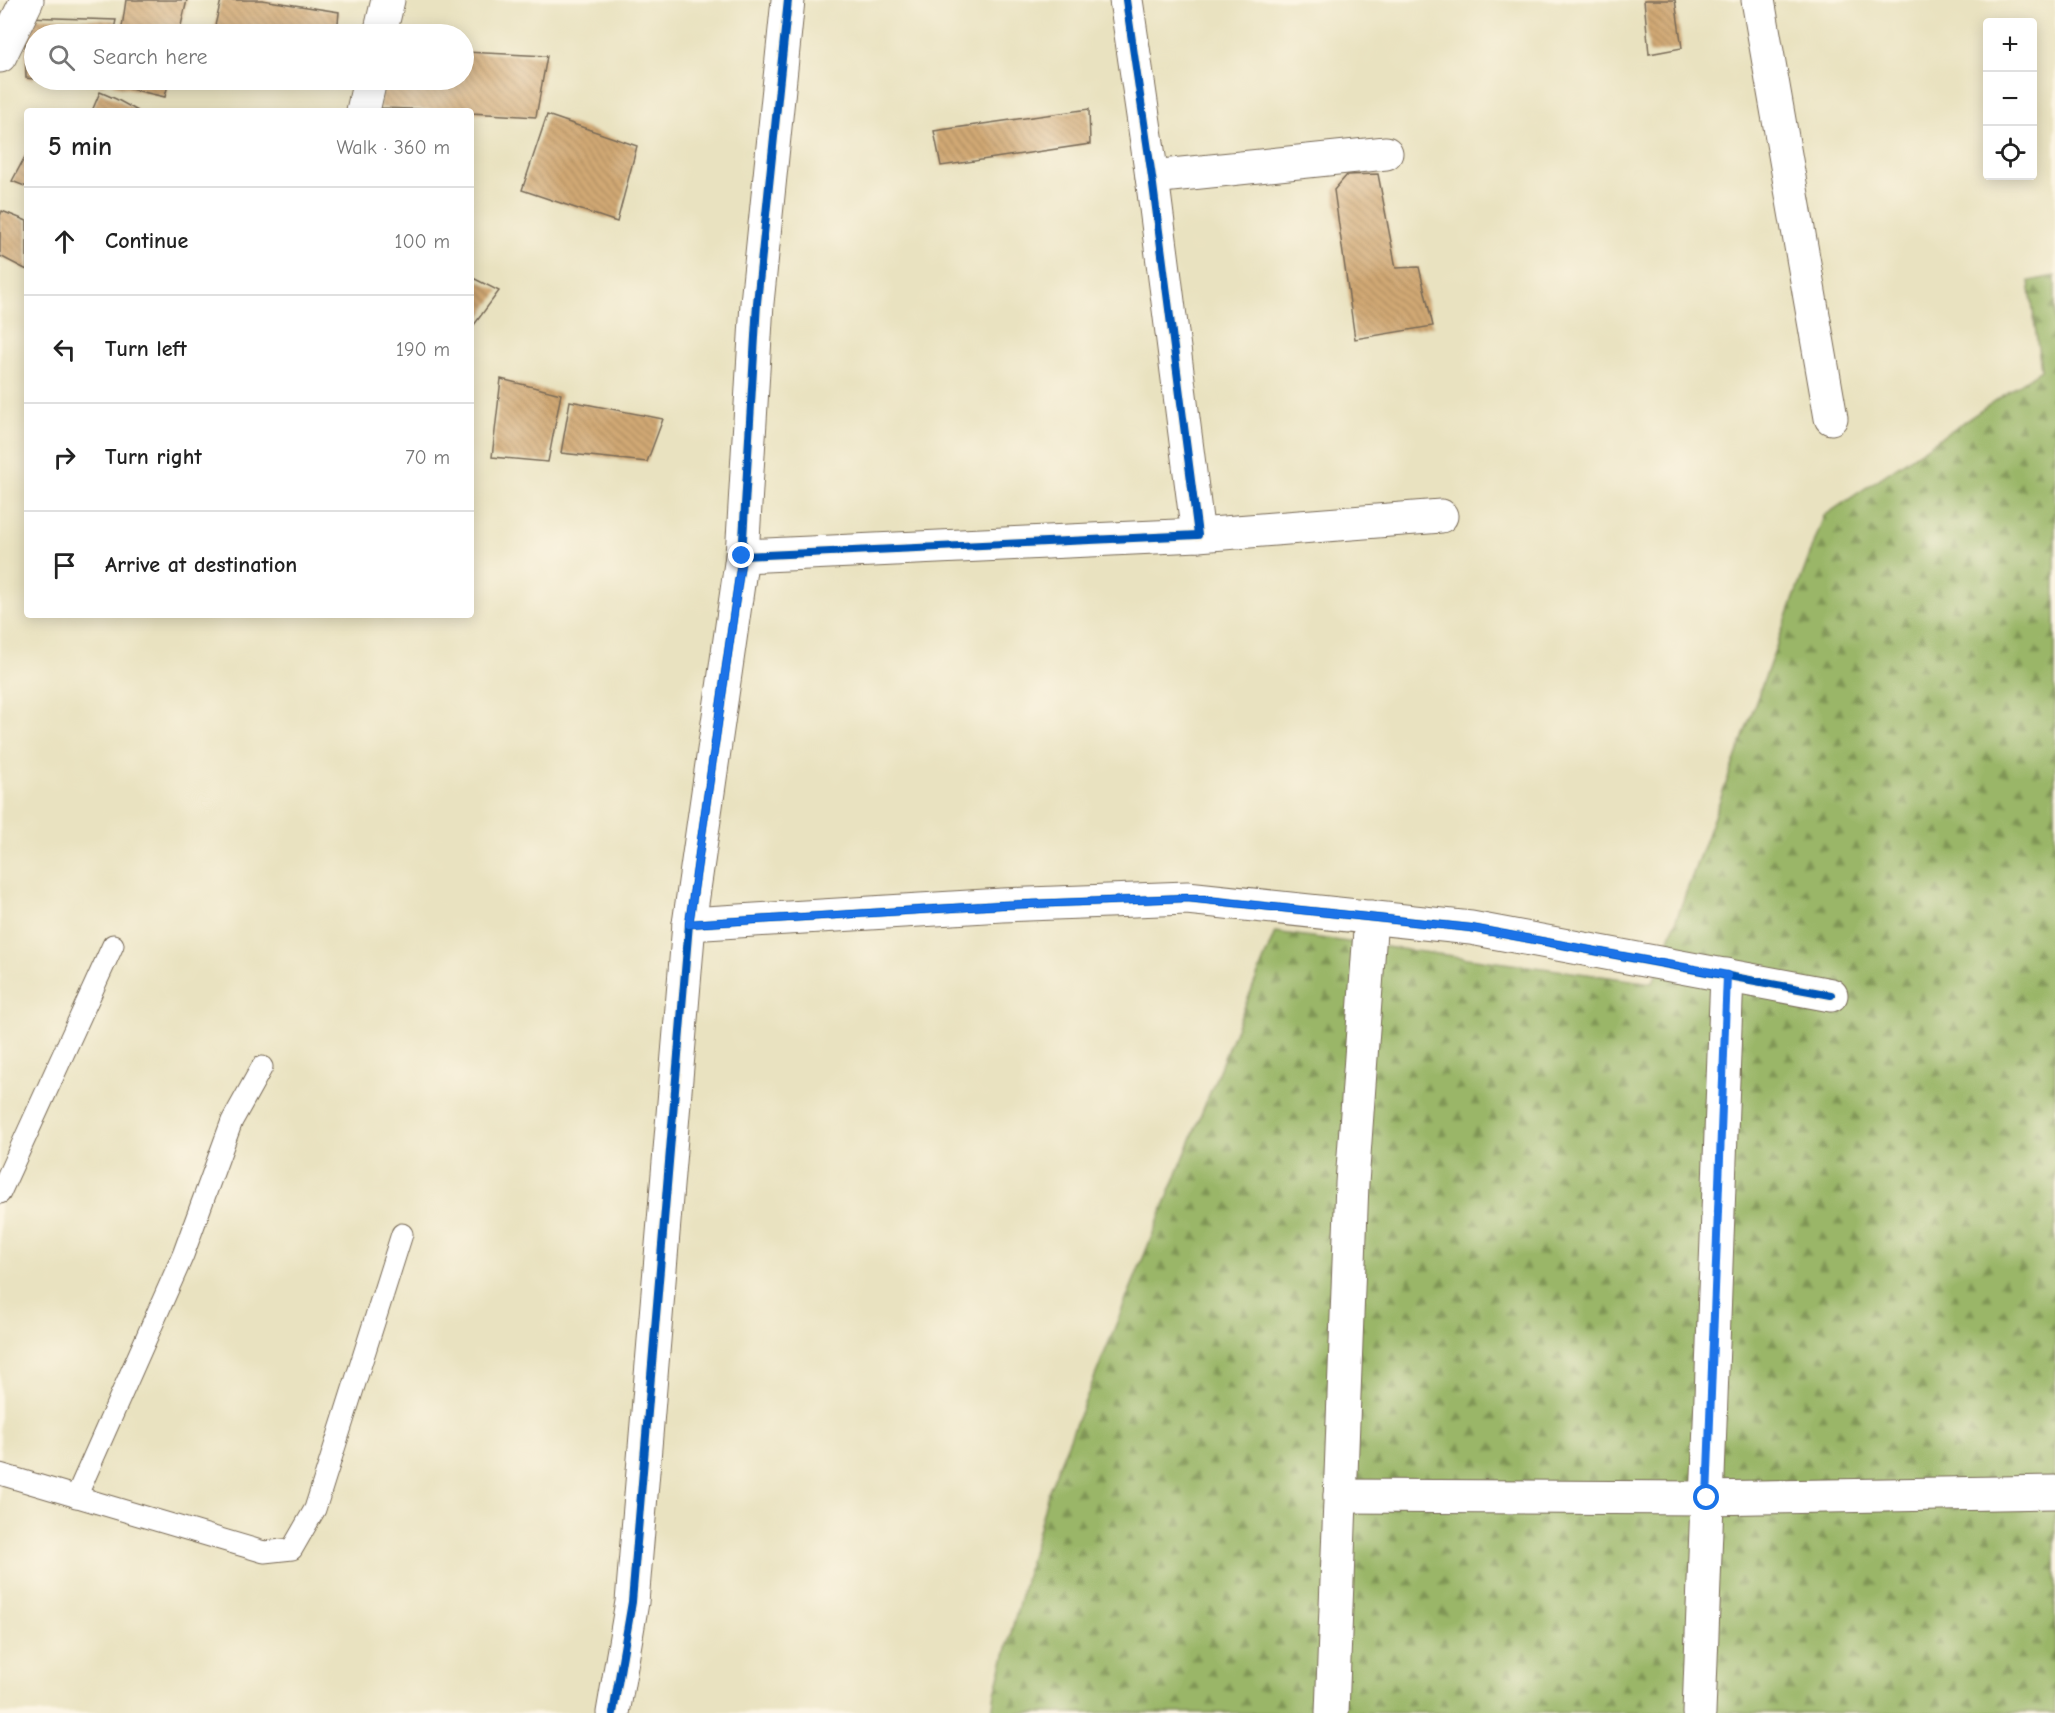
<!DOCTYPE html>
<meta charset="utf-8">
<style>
:root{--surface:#fff;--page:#f2f2f2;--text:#222;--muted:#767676;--line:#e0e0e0}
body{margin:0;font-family:"Comic Neue",sans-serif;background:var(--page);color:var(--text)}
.controls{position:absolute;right:18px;top:18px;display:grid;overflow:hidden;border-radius:6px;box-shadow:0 3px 15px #0003}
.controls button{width:54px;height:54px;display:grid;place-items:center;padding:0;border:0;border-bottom:2px solid var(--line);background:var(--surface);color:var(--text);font:30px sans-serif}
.stop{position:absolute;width:18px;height:18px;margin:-14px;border:4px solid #1a73e8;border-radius:50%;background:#fff}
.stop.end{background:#1a73e8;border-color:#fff;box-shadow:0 2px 6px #0008}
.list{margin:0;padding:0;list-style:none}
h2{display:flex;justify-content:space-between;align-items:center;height:78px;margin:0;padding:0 24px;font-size:26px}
h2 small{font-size:20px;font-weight:400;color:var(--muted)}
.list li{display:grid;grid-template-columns:39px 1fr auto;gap:18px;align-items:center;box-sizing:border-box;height:108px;padding:0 24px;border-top:2px solid var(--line)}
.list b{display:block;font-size:22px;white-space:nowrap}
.list em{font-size:20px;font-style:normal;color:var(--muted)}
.icon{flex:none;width:33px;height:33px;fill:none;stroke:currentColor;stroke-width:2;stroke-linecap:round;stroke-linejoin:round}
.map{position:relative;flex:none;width:2055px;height:1713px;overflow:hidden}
.search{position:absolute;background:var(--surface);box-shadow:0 3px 15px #0003;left:24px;top:24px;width:450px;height:66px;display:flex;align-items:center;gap:15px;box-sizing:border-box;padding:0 21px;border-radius:33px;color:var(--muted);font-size:22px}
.panel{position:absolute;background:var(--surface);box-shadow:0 3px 15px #0003;left:24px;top:108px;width:450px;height:510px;border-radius:6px}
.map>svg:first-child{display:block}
</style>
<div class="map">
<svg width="2055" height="1713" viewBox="0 0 2055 1713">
<defs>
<pattern id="forest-firs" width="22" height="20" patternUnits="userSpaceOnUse" patternTransform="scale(1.5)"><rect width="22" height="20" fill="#9ab668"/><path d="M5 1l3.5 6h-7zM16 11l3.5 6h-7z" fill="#7f9455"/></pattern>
<pattern id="building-back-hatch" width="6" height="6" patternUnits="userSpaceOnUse" patternTransform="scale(1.5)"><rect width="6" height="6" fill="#d1a974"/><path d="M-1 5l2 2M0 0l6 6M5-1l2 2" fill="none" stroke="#ab8a5f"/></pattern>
</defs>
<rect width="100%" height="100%" fill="#fcf5e5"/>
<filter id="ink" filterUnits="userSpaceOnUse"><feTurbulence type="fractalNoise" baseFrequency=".0167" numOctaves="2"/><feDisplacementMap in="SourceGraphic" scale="12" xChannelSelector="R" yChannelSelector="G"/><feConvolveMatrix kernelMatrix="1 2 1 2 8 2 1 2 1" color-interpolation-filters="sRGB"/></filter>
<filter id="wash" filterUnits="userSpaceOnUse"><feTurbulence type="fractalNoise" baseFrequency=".008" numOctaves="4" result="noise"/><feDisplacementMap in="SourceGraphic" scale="24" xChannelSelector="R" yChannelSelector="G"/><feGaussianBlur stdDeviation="1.35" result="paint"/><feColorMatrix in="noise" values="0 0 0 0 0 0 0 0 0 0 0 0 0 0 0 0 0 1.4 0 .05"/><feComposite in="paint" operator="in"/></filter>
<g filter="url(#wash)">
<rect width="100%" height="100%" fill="#e9e2c0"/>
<!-- forest -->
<path fill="url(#forest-firs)" stroke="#6a7043" stroke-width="1.5" d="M 2055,276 L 2055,1713 L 992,1713 L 995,1693 L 1049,1490 L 1275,932 L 1653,983 L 1824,516 L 2041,370 L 2029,281 Z"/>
<g id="blocks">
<!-- building -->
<g fill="url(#building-back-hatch)">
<path d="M 126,0 L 187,0 L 179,34 L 121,34 Z"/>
<path d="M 221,0 L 262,0 L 339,12 L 337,34 L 213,34 Z"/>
<path d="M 1644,0 L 1675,0 L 1682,48 L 1649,54 Z"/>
<path d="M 25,17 L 116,20 L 113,34 L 34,34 L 34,79 L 26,78 Z"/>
<path d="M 464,52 L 547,56 L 536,117 L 471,113 L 471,111 L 380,108 L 384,80 L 464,80 Z"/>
<path d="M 56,80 L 105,80 L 104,85 L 56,81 Z"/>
<path d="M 114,80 L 169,80 L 165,97 L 113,85 Z"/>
<path d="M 100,92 L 116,99 L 138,111 L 92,111 Z"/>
<path d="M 1089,109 L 1090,144 L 941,166 L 934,131 Z"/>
<path d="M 547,115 L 637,146 L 617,222 L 522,190 Z"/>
<path d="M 27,153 L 27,187 L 12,181 Z"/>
<path d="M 1378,174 L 1396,268 L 1419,267 L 1433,326 L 1355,339 L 1334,190 L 1347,175 Z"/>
<path d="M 2,211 L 27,221 L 27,270 L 0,256 L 0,216 Z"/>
<path d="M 471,277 L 499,291 L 471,329 Z"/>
<path d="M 501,379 L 561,394 L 548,462 L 492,457 Z"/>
<path d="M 570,401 L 663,419 L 647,462 L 561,453 Z"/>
</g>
</g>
</g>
<g filter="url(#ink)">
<use href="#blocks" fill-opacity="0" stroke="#786a57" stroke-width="1.5"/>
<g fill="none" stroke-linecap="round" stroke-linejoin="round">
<!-- service casing -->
<g stroke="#786a57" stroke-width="23">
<g id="service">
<path d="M 0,1193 L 113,945"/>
<path d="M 0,1474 L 264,1552 L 292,1549 L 315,1509 L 402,1234"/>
<path d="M 76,1497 L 183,1255 L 232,1121 L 262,1067"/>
</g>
</g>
<!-- minor casing -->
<g stroke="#786a57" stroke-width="35">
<g id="minor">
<path d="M 1758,0 L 1831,418"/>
<path d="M 380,34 L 388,0"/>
<path d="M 0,56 L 27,0"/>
<path d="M 363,111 L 370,80"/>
<path d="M 1152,177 L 1386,153"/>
<path d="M 1198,535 L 1441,516"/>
<path d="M 742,556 L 1198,535 L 1152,177 L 1126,0"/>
<path d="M 689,924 L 1002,905 L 1187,898 L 1471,928 L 1831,995"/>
<path d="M 1340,1496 L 1707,1498 L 2055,1492"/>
<path d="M 613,1713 L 632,1602 L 689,924 L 742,556 L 757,303 L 788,0"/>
<path d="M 1332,1713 L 1352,1183 L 1371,917"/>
<path d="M 1699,1713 L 1727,975"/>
</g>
</g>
<!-- service -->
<use href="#service" stroke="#fff" stroke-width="21"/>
<!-- minor -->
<use href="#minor" stroke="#fff" stroke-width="33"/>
<!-- cycleway casing -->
<g stroke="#fcf5e5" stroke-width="11">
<g id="cycleway">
<path d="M 742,556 L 1198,535 L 1152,177 L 1126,0"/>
<path d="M 689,924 L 1002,905 L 1187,898 L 1471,928 L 1831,995"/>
<path d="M 613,1713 L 632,1602 L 689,924 L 742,556 L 757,303 L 788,0"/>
</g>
</g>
<!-- cycleway -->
<use href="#cycleway" stroke="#0057b8" stroke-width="8"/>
</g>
</g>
<g fill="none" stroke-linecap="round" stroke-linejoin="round" filter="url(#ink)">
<!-- route -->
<path stroke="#1a73e8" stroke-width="8" d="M 742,556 L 689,924 L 1002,905 L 1188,898 L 1471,928 L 1727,975 L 1707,1498"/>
</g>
</svg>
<div class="controls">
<button>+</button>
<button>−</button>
<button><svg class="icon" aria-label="locate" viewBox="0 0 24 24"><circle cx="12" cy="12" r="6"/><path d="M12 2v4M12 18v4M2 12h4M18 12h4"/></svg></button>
</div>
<div class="stop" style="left:1707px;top:1498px"></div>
<div class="stop end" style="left:742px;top:556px"></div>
<div class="search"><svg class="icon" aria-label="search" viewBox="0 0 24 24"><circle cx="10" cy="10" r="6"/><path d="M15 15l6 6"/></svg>Search here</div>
<section class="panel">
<h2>5 min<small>Walk · 360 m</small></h2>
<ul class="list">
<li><svg class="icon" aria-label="ahead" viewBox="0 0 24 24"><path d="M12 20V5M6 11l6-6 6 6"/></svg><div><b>Continue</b></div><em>100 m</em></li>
<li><svg class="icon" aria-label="left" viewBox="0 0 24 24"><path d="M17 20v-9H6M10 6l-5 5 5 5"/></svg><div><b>Turn left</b></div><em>190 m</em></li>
<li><svg class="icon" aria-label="right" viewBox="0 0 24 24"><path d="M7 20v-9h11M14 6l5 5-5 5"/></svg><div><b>Turn right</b></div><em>70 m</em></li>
<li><svg class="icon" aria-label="arrive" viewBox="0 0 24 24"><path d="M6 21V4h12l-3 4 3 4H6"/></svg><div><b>Arrive at destination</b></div></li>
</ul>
</section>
</div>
